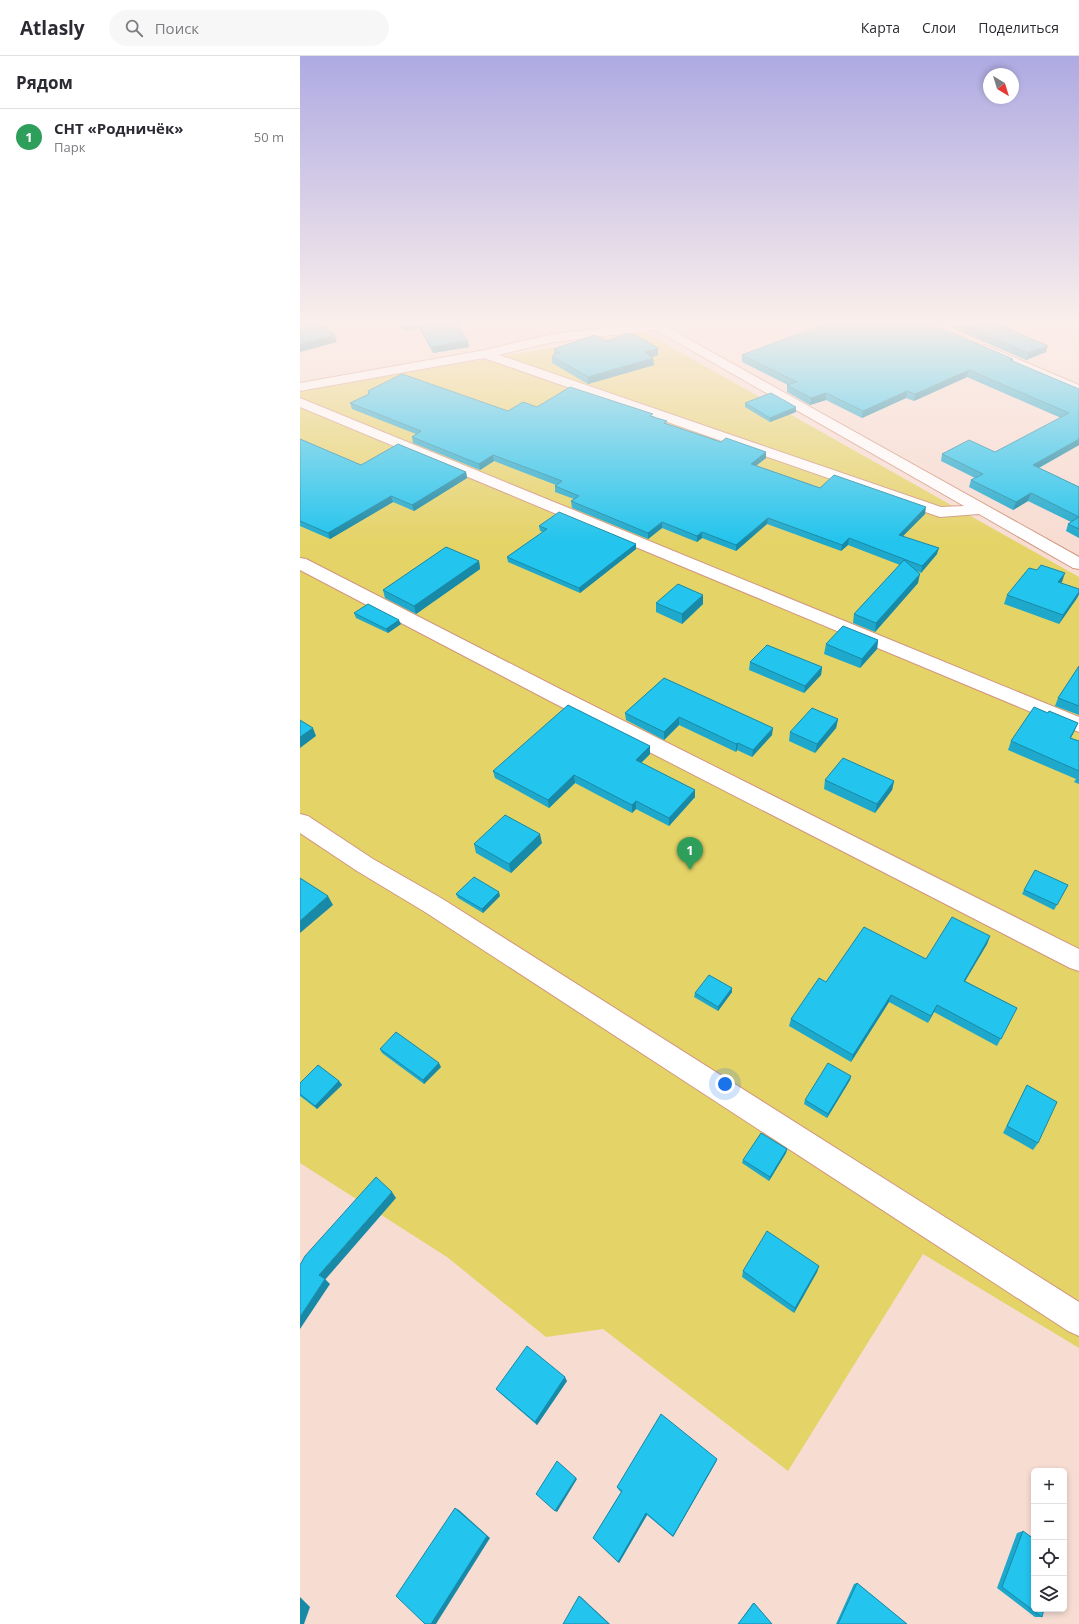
<!DOCTYPE html>
<html lang="ru">
<meta charset="utf-8">
<style>
:root{--surface:#fff;--page:#f7f7f7;--text:#2b2b33;--muted:#7c7c81;--line:#e1e1e2;--accent:#d93025}
body{margin:0;font-family:"Open Sans",sans-serif;background:var(--page);color:var(--text)}
.controls{position:absolute;right:12px;bottom:12px;display:grid;overflow:hidden;border-radius:6px;box-shadow:0 2px 6px #0003}
.controls button{width:36px;height:36px;display:grid;place-items:center;padding:0;border:0;border-bottom:1px solid var(--line);background:var(--surface);color:var(--text);font:20px sans-serif}
.compass{position:absolute;left:683px;top:12px;width:36px;height:36px;border-radius:50%;background:var(--surface);box-shadow:0 2px 6px #0003;rotate:142deg}
.you{position:absolute;left:425px;top:1028px;width:14px;height:14px;margin:-10px;border:3px solid #fff;border-radius:50%;background:#1a73e8;box-shadow:0 0 0 6px #1a73e833}
.badge{display:grid;place-items:center;width:26px;height:26px;border-radius:50%;background:var(--accent);color:#fff;font-size:13px;font-weight:700}
.pin{position:absolute;translate:-50% -33px;filter:drop-shadow(0 1px 2px #0008)}
.pin::after{content:'';position:absolute;top:21px;width:14px;height:12px;background:inherit;clip-path:polygon(0 0,100% 0,50% 100%)}
.list{margin:0;padding:0;list-style:none}
h2{display:flex;justify-content:space-between;align-items:center;height:52px;margin:0;padding:0 16px;font-size:17px}
h2 small{font-size:13px;font-weight:400;color:var(--muted)}
.list li{display:grid;grid-template-columns:26px 1fr auto;gap:12px;align-items:center;box-sizing:border-box;height:56px;padding:0 16px;border-top:1px solid var(--line)}
.list b{display:block;font-size:15px;white-space:nowrap}
.list p{margin:0;font-size:13px;white-space:nowrap;color:var(--muted)}
.list em{font-size:13px;font-style:normal;color:var(--muted)}
.icon{flex:none;width:22px;height:22px;fill:none;stroke:currentColor;stroke-width:2;stroke-linecap:round;stroke-linejoin:round}
.map{position:relative;flex:none;width:779px;height:1568px;overflow:hidden}
header{display:flex;align-items:center;gap:24px;box-sizing:border-box;height:56px;padding:0 20px;background:var(--surface);border-bottom:1px solid var(--line)}
header strong{font-size:19px}
nav{display:flex;gap:22px;margin-inline-start:auto;font-size:14px}
.search{width:280px;height:36px;background:var(--page);display:flex;align-items:center;gap:10px;box-sizing:border-box;padding:0 14px;border-radius:22px;color:var(--muted);font-size:15px}
main{display:flex}
aside{flex:1;background:var(--surface)}
.map>svg:first-child{display:block}
</style>
<header>
<strong>Atlasly</strong>
<div class="search"><svg class="icon" aria-label="search" viewBox="0 0 24 24"><circle cx="10" cy="10" r="6"/><path d="M15 15l6 6"/></svg>Поиск</div>
<nav><a>Карта</a><a>Слои</a><a>Поделиться</a></nav>
</header>
<main>
<aside>
<h2>Рядом<small></small></h2>
<ul class="list">
<li><span class="badge" style="background:#2e9e5b">1</span><div><b>СНТ «Родничёк»</b><p>Парк</p></div><em>50 m</em></li>
</ul>
</aside>
<div class="map">
<svg width="779" height="1568" viewBox="0 0 779 1568">
<rect width="100%" height="100%" fill="#f7dcd2"/>
<!-- green -->
<path fill="#e4d367" d="M 344,276 L 779,521 L 779,1292 L 623,1198 L 488,1415 L 303,1273 L 246,1281 L 147,1201 L 0,1107 L 0,335 Z"/>
<g fill="none" stroke-linecap="round" stroke-linejoin="round">
<!-- minor casing -->
<g stroke="#d2957f" stroke-width="2">
<g id="minor">
<path d="M 358,266 L 779,501 L 779,513 L 773,512 L 679,458 L 640,461 L 634,459 L 184,302 L 0,335 L 0,327 L 185,294 L 253,278 ZM 356,274 L 664,450 L 641,451 L 199,299 L 253,286 Z"/>
<path d="M 685,289 L 779,329 L 779,338 L 681,296 L 679,293 L 681,290 Z"/>
<path d="M 0,342 L 779,661 L 779,676 L 0,351 Z"/>
<path d="M 0,502 L 6,503 L 262,634 L 779,893 L 779,915 L 770,912 L 248,644 L 0,514 Z"/>
<path d="M 0,758 L 8,760 L 73,803 L 141,842 L 779,1246 L 779,1280 L 768,1275 L 125,856 L 57,815 L 0,777 Z"/>
</g>
</g>
<!-- minor -->
<use href="#minor" fill="#fff" fill-rule="evenodd"/>
</g>
<!-- wall -->
<g fill="#1ea9cc">
<path d="M 92,265 L 155,265 L 169,291 L 133,297 L 119,272 L 105,275 Z"/>
<path d="M 636,265 L 691,265 L 746,296 L 726,304 Z"/>
<path d="M 307,285 L 358,292 L 358,299 L 352,301 L 353,302 L 354,309 L 288,328 L 252,307 L 252,300 L 254,299 L 254,293 Z"/>
<path d="M 442,299 L 713,303 L 713,305 L 779,333 L 779,389 L 739,412 L 779,431 L 779,482 L 766,475 L 768,468 L 771,466 L 728,445 L 713,454 L 669,431 L 671,424 L 675,422 L 641,405 L 642,398 L 695,396 L 761,362 L 667,321 L 614,345 L 606,342 L 562,362 L 526,344 L 510,349 L 487,336 L 487,329 L 488,329 L 442,306 Z"/>
<path d="M 68,335 L 208,355 L 237,351 L 353,360 L 367,368 L 466,402 L 456,410 L 520,432 L 625,458 L 603,480 L 637,498 L 621,517 L 617,515 L 618,527 L 575,576 L 553,567 L 554,558 L 600,509 L 548,489 L 541,495 L 467,468 L 436,495 L 402,482 L 397,486 L 362,472 L 348,483 L 272,452 L 271,445 L 274,443 L 255,436 L 255,430 L 256,429 L 194,405 L 180,414 L 113,387 L 112,381 L 116,378 L 52,353 L 50,347 L 69,338 Z"/>
<path d="M 445,347 L 496,356 L 470,366 L 445,351 Z"/>
<path d="M 0,383 L 61,409 L 166,416 L 167,422 L 114,455 L 93,446 L 30,483 L 0,470 Z"/>
<path d="M 239,470 L 336,488 L 336,493 L 280,537 L 208,506 L 207,501 L 243,476 L 240,475 Z"/>
<path d="M 179,505 L 180,513 L 116,558 L 85,542 L 83,534 Z"/>
<path d="M 761,527 L 779,533 L 779,538 L 777,542 L 759,568 L 704,548 L 707,539 Z"/>
<path d="M 403,539 L 403,548 L 382,568 L 356,556 L 356,547 Z"/>
<path d="M 54,557 L 101,568 L 88,577 L 56,562 Z"/>
<path d="M 578,584 L 577,593 L 560,612 L 524,598 L 526,588 Z"/>
<path d="M 450,606 L 522,611 L 521,619 L 504,637 L 449,614 Z"/>
<path d="M 779,610 L 779,659 L 755,650 L 758,642 Z"/>
<path d="M 364,622 L 472,679 L 452,701 L 437,694 L 436,696 L 379,669 L 364,684 L 326,664 L 325,657 Z"/>
<path d="M 748,657 L 778,667 L 771,682 L 779,685 L 779,728 L 774,726 L 776,723 L 708,694 L 711,685 Z"/>
<path d="M 538,663 L 536,672 L 515,697 L 489,685 L 490,676 Z"/>
<path d="M 350,698 L 341,707 L 395,734 L 395,741 L 369,770 L 336,753 L 332,757 L 275,727 L 249,752 L 195,722 L 193,715 Z"/>
<path d="M 525,724 L 594,725 L 592,734 L 575,757 L 524,733 Z"/>
<path d="M 242,787 L 211,817 L 176,797 L 174,788 Z"/>
<path d="M 768,829 L 754,854 L 722,838 L 724,834 Z"/>
<path d="M 156,838 L 200,840 L 183,857 L 158,842 Z"/>
<path d="M 690,880 L 687,888 L 665,925 L 717,952 L 697,990 L 634,956 L 628,967 L 589,946 L 551,1006 L 489,970 L 491,963 L 526,926 L 626,903 Z"/>
<path d="M 432,936 L 418,955 L 394,941 L 395,937 Z"/>
<path d="M 80,993 L 141,1011 L 124,1028 L 82,997 Z"/>
<path d="M 551,1020 L 550,1024 L 527,1062 L 504,1048 L 505,1044 Z"/>
<path d="M 39,1025 L 42,1029 L 17,1053 L 0,1040 L 0,1027 Z"/>
<path d="M 727,1029 L 738,1087 L 733,1094 L 703,1077 Z"/>
<path d="M 487,1093 L 486,1097 L 469,1125 L 442,1107 L 443,1104 Z"/>
<path d="M 519,1210 L 517,1216 L 494,1257 L 442,1221 L 443,1215 Z"/>
<path d="M 267,1325 L 237,1369 L 200,1337 L 196,1333 Z"/>
<path d="M 417,1403 L 416,1406 L 373,1481 L 347,1459 L 319,1507 L 293,1482 L 321,1436 L 318,1433 L 317,1431 Z"/>
<path d="M 723,1475 L 742,1561 L 735,1561 L 697,1532 L 717,1477 Z"/>
<path d="M 557,1527 L 607,1568 L 536,1568 L 554,1528 Z"/>
<path d="M 453,1547 L 454,1547 L 472,1568 L 438,1568 Z"/>
</g>
<!-- shaded-wall -->
<g fill="#1889a6">
<path d="M 117,266 L 119,272 L 105,275 L 104,270 Z"/>
<path d="M 35,279 L 37,286 L 0,296 L 0,288 Z"/>
<path d="M 168,285 L 169,291 L 133,297 L 131,291 Z"/>
<path d="M 748,290 L 746,296 L 726,304 L 728,297 Z"/>
<path d="M 358,292 L 358,299 L 346,303 L 345,296 Z"/>
<path d="M 353,302 L 354,309 L 288,328 L 288,321 Z"/>
<path d="M 669,314 L 667,321 L 614,345 L 615,338 Z"/>
<path d="M 607,335 L 606,342 L 562,362 L 563,355 Z"/>
<path d="M 526,337 L 526,344 L 510,349 L 511,342 Z"/>
<path d="M 496,351 L 496,356 L 470,366 L 470,362 Z"/>
<path d="M 779,383 L 779,389 L 731,416 L 733,409 Z"/>
<path d="M 466,396 L 466,402 L 450,414 L 451,408 Z"/>
<path d="M 193,399 L 194,405 L 180,414 L 179,408 Z"/>
<path d="M 166,416 L 167,422 L 114,455 L 112,449 Z"/>
<path d="M 731,437 L 728,445 L 713,454 L 716,446 Z"/>
<path d="M 91,440 L 93,446 L 30,483 L 28,477 Z"/>
<path d="M 626,451 L 625,458 L 598,485 L 599,479 Z"/>
<path d="M 468,462 L 467,468 L 436,495 L 436,489 Z"/>
<path d="M 362,466 L 362,472 L 348,483 L 348,477 Z"/>
<path d="M 402,476 L 402,482 L 397,486 L 397,480 Z"/>
<path d="M 549,482 L 548,489 L 541,495 L 542,489 Z"/>
<path d="M 336,488 L 336,493 L 280,537 L 279,532 Z"/>
<path d="M 639,492 L 637,498 L 621,517 L 622,510 Z"/>
<path d="M 179,505 L 180,513 L 116,558 L 114,550 Z"/>
<path d="M 765,517 L 762,526 L 755,535 L 758,526 Z"/>
<path d="M 620,518 L 618,527 L 575,576 L 576,567 Z"/>
<path d="M 779,536 L 779,538 L 777,542 L 759,568 L 763,559 Z"/>
<path d="M 403,539 L 403,548 L 382,568 L 382,558 Z"/>
<path d="M 99,564 L 101,568 L 88,577 L 86,573 Z"/>
<path d="M 578,584 L 577,593 L 560,612 L 562,603 Z"/>
<path d="M 522,611 L 521,619 L 504,637 L 505,630 Z"/>
<path d="M 379,661 L 379,669 L 364,684 L 364,676 Z"/>
<path d="M 538,663 L 536,672 L 515,697 L 517,688 Z"/>
<path d="M 778,667 L 774,676 L 766,690 L 770,682 Z"/>
<path d="M 13,672 L 16,680 L 0,692 L 0,681 Z"/>
<path d="M 473,672 L 472,679 L 452,701 L 453,694 Z"/>
<path d="M 438,687 L 437,694 L 436,696 L 436,688 Z"/>
<path d="M 350,690 L 350,698 L 336,712 L 336,704 Z"/>
<path d="M 274,719 L 275,727 L 249,752 L 248,744 Z"/>
<path d="M 594,725 L 592,734 L 575,757 L 577,748 Z"/>
<path d="M 395,734 L 395,741 L 369,770 L 369,762 Z"/>
<path d="M 336,745 L 336,753 L 332,757 L 332,749 Z"/>
<path d="M 240,778 L 242,787 L 211,817 L 209,808 Z"/>
<path d="M 199,836 L 200,840 L 183,857 L 182,853 Z"/>
<path d="M 28,840 L 33,849 L 0,877 L 0,865 Z"/>
<path d="M 690,880 L 687,888 L 661,932 L 664,925 Z"/>
<path d="M 432,932 L 432,936 L 418,955 L 418,951 Z"/>
<path d="M 591,939 L 589,946 L 551,1006 L 553,999 Z"/>
<path d="M 637,949 L 634,956 L 628,967 L 631,960 Z"/>
<path d="M 139,1007 L 141,1011 L 124,1028 L 123,1024 Z"/>
<path d="M 551,1020 L 550,1024 L 527,1062 L 528,1058 Z"/>
<path d="M 39,1025 L 42,1029 L 17,1053 L 15,1050 Z"/>
<path d="M 487,1093 L 486,1097 L 469,1125 L 470,1121 Z"/>
<path d="M 92,1136 L 96,1142 L 24,1225 L 19,1219 Z"/>
<path d="M 519,1210 L 517,1216 L 494,1257 L 495,1252 Z"/>
<path d="M 25,1223 L 30,1228 L 0,1273 L 0,1261 Z"/>
<path d="M 265,1321 L 267,1325 L 237,1369 L 235,1366 Z"/>
<path d="M 417,1403 L 416,1406 L 373,1481 L 373,1480 Z"/>
<path d="M 276,1422 L 277,1423 L 257,1456 L 255,1455 Z"/>
<path d="M 155,1452 L 159,1454 L 190,1482 L 136,1568 L 131,1568 Z"/>
<path d="M 346,1457 L 347,1459 L 319,1507 L 318,1506 Z"/>
<path d="M 279,1540 L 281,1541 L 310,1568 L 309,1568 Z"/>
<path d="M 0,1541 L 10,1551 L 4,1568 L 0,1568 Z"/>
</g>
<!-- building -->
<g fill="#23c4ed" stroke="#1889a6">
<path d="M 0,265 L 19,265 L 35,279 L 0,288 Z"/>
<path d="M 98,265 L 155,265 L 168,285 L 131,291 L 117,266 L 104,270 Z"/>
<path d="M 533,265 L 624,265 L 713,303 L 710,304 L 779,333 L 779,383 L 733,409 L 779,431 L 779,461 L 731,437 L 716,446 L 671,424 L 683,418 L 642,398 L 669,384 L 695,396 L 769,357 L 669,314 L 615,338 L 607,335 L 563,355 L 526,337 L 511,342 L 487,329 L 497,326 L 442,299 Z"/>
<path d="M 653,265 L 691,265 L 748,290 L 728,297 Z"/>
<path d="M 331,277 L 358,292 L 345,296 L 353,302 L 288,321 L 252,300 L 260,297 L 254,293 L 295,279 L 307,285 Z"/>
<path d="M 102,318 L 208,355 L 223,346 L 237,351 L 270,331 L 353,358 L 350,360 L 367,365 L 364,367 L 421,386 L 426,382 L 466,396 L 451,408 L 520,432 L 534,419 L 626,451 L 599,479 L 639,492 L 622,510 L 549,482 L 542,489 L 468,462 L 436,489 L 402,476 L 397,480 L 362,466 L 348,477 L 271,445 L 279,440 L 255,430 L 262,425 L 193,399 L 179,408 L 112,381 L 121,375 L 50,347 L 69,338 L 68,335 Z"/>
<path d="M 471,337 L 496,351 L 470,362 L 445,347 Z"/>
<path d="M 0,383 L 61,409 L 98,388 L 166,416 L 112,449 L 91,440 L 28,477 L 0,465 Z"/>
<path d="M 259,456 L 336,488 L 279,532 L 207,501 L 247,473 L 239,470 Z"/>
<path d="M 779,461 L 779,473 L 768,468 Z"/>
<path d="M 146,491 L 179,505 L 114,550 L 83,534 Z"/>
<path d="M 604,504 L 620,518 L 576,567 L 554,558 Z"/>
<path d="M 741,509 L 765,517 L 758,526 L 779,533 L 779,536 L 763,559 L 707,539 L 729,512 L 737,514 Z"/>
<path d="M 378,528 L 403,539 L 382,558 L 356,547 Z"/>
<path d="M 68,548 L 99,564 L 86,573 L 54,557 Z"/>
<path d="M 543,570 L 578,584 L 562,603 L 526,588 Z"/>
<path d="M 467,589 L 522,611 L 505,630 L 450,606 Z"/>
<path d="M 779,610 L 779,650 L 758,642 Z"/>
<path d="M 364,622 L 473,672 L 453,694 L 438,687 L 436,688 L 379,661 L 364,676 L 325,657 Z"/>
<path d="M 268,649 L 350,690 L 336,704 L 395,734 L 369,762 L 336,745 L 332,749 L 274,719 L 248,744 L 193,715 Z"/>
<path d="M 734,651 L 748,657 L 749,655 L 778,667 L 770,682 L 779,685 L 779,715 L 711,685 Z"/>
<path d="M 512,652 L 538,663 L 517,688 L 490,676 Z"/>
<path d="M 0,664 L 13,672 L 0,681 Z"/>
<path d="M 543,702 L 594,725 L 577,748 L 525,724 Z"/>
<path d="M 205,759 L 240,778 L 209,808 L 174,788 Z"/>
<path d="M 735,814 L 768,829 L 757,849 L 724,834 Z"/>
<path d="M 174,821 L 199,836 L 182,853 L 156,838 Z"/>
<path d="M 0,822 L 28,840 L 0,865 Z"/>
<path d="M 652,861 L 690,880 L 664,925 L 717,952 L 701,983 L 637,949 L 631,960 L 591,939 L 553,999 L 491,963 L 519,922 L 526,926 L 564,871 L 626,903 Z"/>
<path d="M 409,919 L 432,932 L 418,951 L 395,937 Z"/>
<path d="M 96,976 L 139,1007 L 123,1024 L 80,993 Z"/>
<path d="M 528,1007 L 551,1020 L 528,1058 L 505,1044 Z"/>
<path d="M 18,1009 L 39,1025 L 15,1050 L 0,1038 L 0,1027 Z"/>
<path d="M 727,1029 L 757,1046 L 738,1087 L 707,1070 Z"/>
<path d="M 461,1077 L 487,1093 L 470,1121 L 443,1104 Z"/>
<path d="M 76,1121 L 92,1136 L 19,1219 L 25,1223 L 0,1261 L 0,1209 L 5,1200 Z"/>
<path d="M 467,1175 L 519,1210 L 495,1252 L 443,1215 Z"/>
<path d="M 227,1290 L 265,1321 L 235,1366 L 196,1333 Z"/>
<path d="M 361,1358 L 417,1403 L 373,1480 L 346,1457 L 318,1506 L 293,1482 L 322,1435 L 317,1431 Z"/>
<path d="M 257,1405 L 276,1422 L 255,1455 L 236,1438 Z"/>
<path d="M 155,1452 L 187,1480 L 131,1568 L 125,1568 L 96,1540 Z"/>
<path d="M 723,1475 L 734,1483 L 734,1553 L 744,1553 L 742,1561 L 702,1531 Z"/>
<path d="M 557,1527 L 607,1568 L 538,1568 Z"/>
<path d="M 279,1540 L 309,1568 L 263,1568 Z"/>
<path d="M 454,1547 L 472,1568 L 438,1568 Z"/>
</g>
<!-- sky -->
<linearGradient id="sky" x2="0" y2="1"><stop stop-color="#aeaae2"/><stop offset="0.55" stop-color="#fbefeb"/><stop offset="1" stop-color="#fbefeb" stop-opacity="0"/></linearGradient>
<rect width="779" height="485" fill="url(#sky)"/>
</svg>
<div class="controls">
<button>+</button>
<button>−</button>
<button><svg class="icon" aria-label="locate" viewBox="0 0 24 24"><circle cx="12" cy="12" r="6"/><path d="M12 2v4M12 18v4M2 12h4M18 12h4"/></svg></button>
<button><svg class="icon" aria-label="layers" viewBox="0 0 24 24"><path d="M12 4l9 5-9 5-9-5zM3 14l9 5 9-5"/></svg></button>
</div>
<svg class="compass" viewBox="-18 -18 36 36"><path d="M0-13l5 13h-10z" fill="#e53935"/><path d="M0 13l5-13h-10z" fill="#7c7c81"/></svg>
<div class="you"></div>
<div class="pin badge" style="left:390px;top:814px;background:#2e9e5b">1</div>
</div>
</main>
